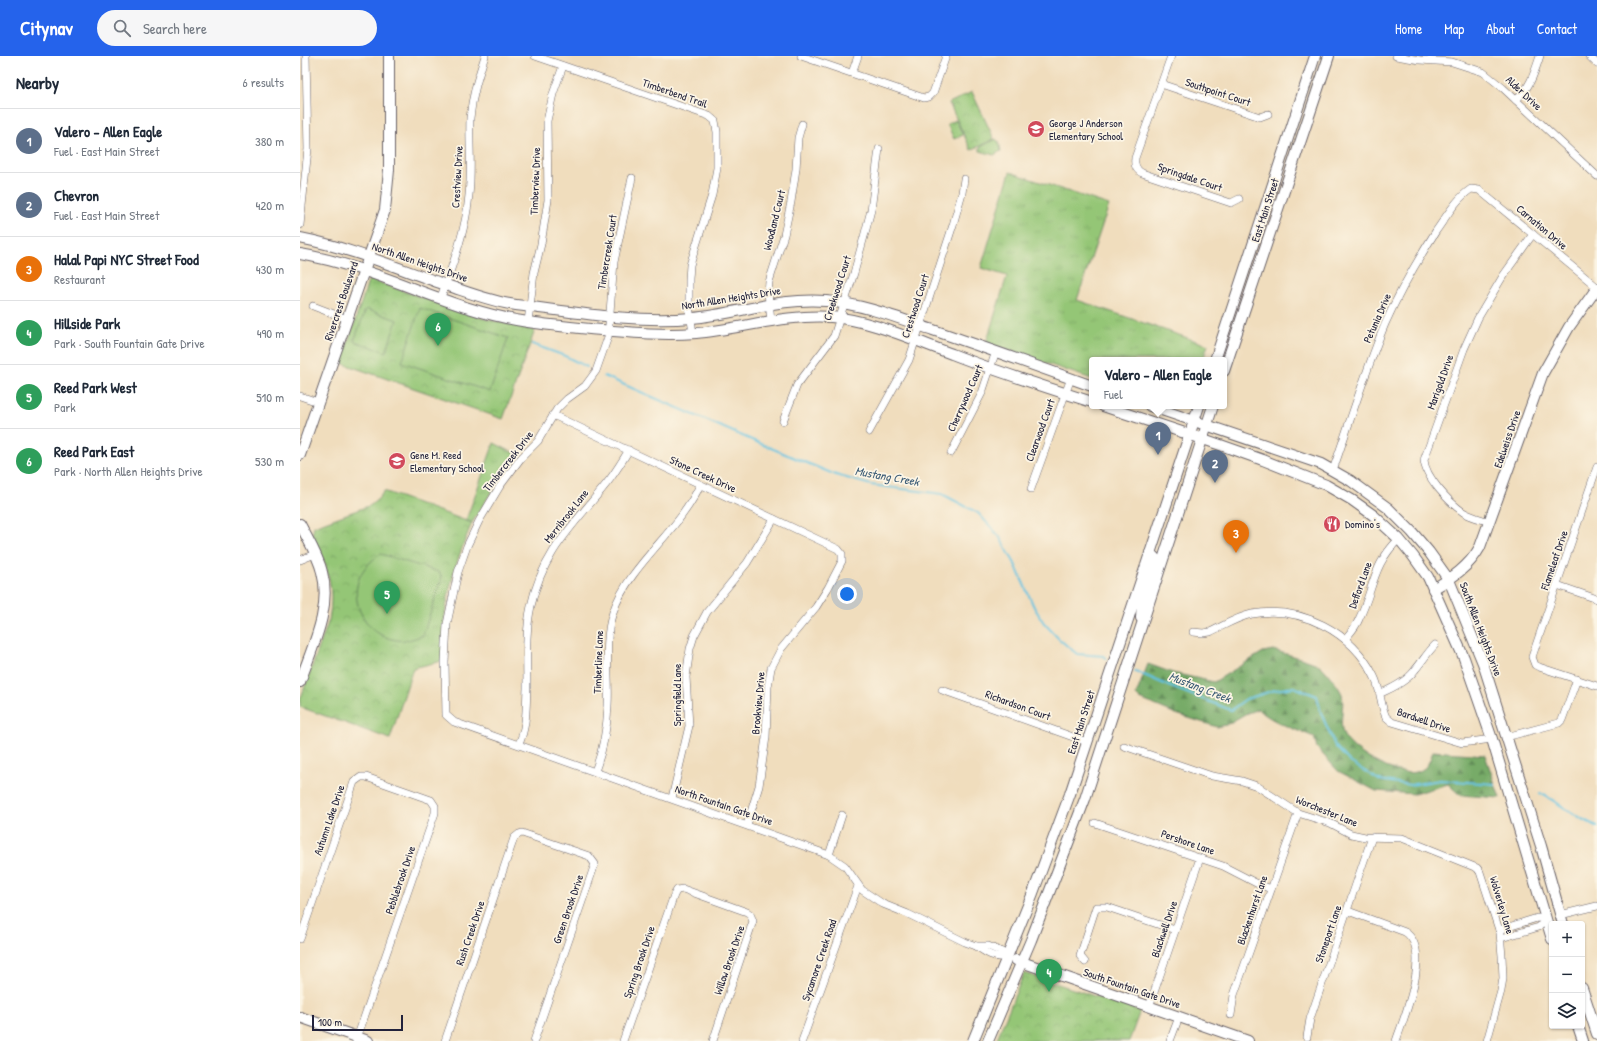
<!DOCTYPE html>
<meta charset="utf-8">
<style>
:root{--surface:#fff;--page:#f6f6f7;--text:#1f2937;--muted:#747a83;--line:#e0e1e3;--accent:#2563eb}
body{margin:0;font-family:"Patrick Hand",sans-serif;background:var(--page);color:var(--text)}
.controls{position:absolute;right:12px;bottom:12px;display:grid;overflow:hidden;border-radius:4px;box-shadow:0 1px 3px #0004}
.controls button{width:36px;height:36px;display:grid;place-items:center;padding:0;border:0;border-bottom:1px solid var(--line);background:var(--surface);color:var(--text);font:20px sans-serif}
.scale{position:absolute;left:12px;bottom:10px;width:91px;box-sizing:border-box;padding-left:4px;border:2px solid #22223b;border-top:0;font-size:11px;line-height:14px;white-space:nowrap;color:#22223b;-webkit-text-stroke:3px #fcf5e5;paint-order:stroke}
.you{position:absolute;left:547px;top:538px;width:14px;height:14px;margin:-10px;border:3px solid #fff;border-radius:50%;background:#1a73e8;box-shadow:0 0 0 6px #1a73e833}
.badge{display:grid;place-items:center;width:26px;height:26px;border-radius:50%;background:var(--accent);color:#fff;font-size:13px;font-weight:700}
.pin{position:absolute;translate:-50% -33px;filter:drop-shadow(0 1px 2px #0008)}
.pin::after{content:'';position:absolute;top:21px;width:14px;height:12px;background:inherit;clip-path:polygon(0 0,100% 0,50% 100%)}
.popup{position:absolute;left:789px;top:301px;width:138px;height:52px;box-sizing:border-box;display:grid;place-content:center;border-radius:4px;background:var(--surface);filter:drop-shadow(0 1px 3px #0005);font-size:13px;white-space:nowrap;color:var(--muted)}
.popup b{font-size:15px;color:var(--text)}
.popup::after{content:'';position:absolute;left:50%;top:100%;margin-left:-8px;border:8px solid transparent;border-top-color:var(--surface)}
.list{margin:0;padding:0;list-style:none}
h2{display:flex;justify-content:space-between;align-items:center;height:52px;margin:0;padding:0 16px;font-size:17px}
h2 small{font-size:13px;font-weight:400;color:var(--muted)}
.list li{display:grid;grid-template-columns:26px 1fr auto;gap:12px;align-items:center;box-sizing:border-box;height:64px;padding:0 16px;border-top:1px solid var(--line)}
.list b{display:block;font-size:15px;white-space:nowrap}
.list p{margin:0;font-size:13px;white-space:nowrap;color:var(--muted)}
.list em{font-size:13px;font-style:normal;color:var(--muted)}
.icon{flex:none;width:22px;height:22px;fill:none;stroke:currentColor;stroke-width:2;stroke-linecap:round;stroke-linejoin:round}
.map{position:relative;flex:none;width:1297px;height:985px;overflow:hidden}
header{display:flex;align-items:center;gap:24px;box-sizing:border-box;height:56px;padding:0 20px;background:var(--accent);color:#fff}
header strong{font-size:19px}
nav{display:flex;gap:22px;margin-inline-start:auto;font-size:14px}
.search{width:280px;height:36px;background:var(--page);display:flex;align-items:center;gap:10px;box-sizing:border-box;padding:0 14px;border-radius:22px;color:var(--muted);font-size:15px}
main{display:flex}
aside{flex:1;background:var(--surface)}
.map>svg:first-child{display:block}
</style>
<header>
<strong>Citynav</strong>
<div class="search"><svg class="icon" aria-label="search" viewBox="0 0 24 24"><circle cx="10" cy="10" r="6"/><path d="M15 15l6 6"/></svg>Search here</div>
<nav><a>Home</a><a>Map</a><a>About</a><a>Contact</a></nav>
</header>
<main>
<aside>
<h2>Nearby<small>6 results</small></h2>
<ul class="list">
<li><span class="badge" style="background:#5c6f8a">1</span><div><b>Valero - Allen Eagle</b><p>Fuel · East Main Street</p></div><em>380 m</em></li>
<li><span class="badge" style="background:#5c6f8a">2</span><div><b>Chevron</b><p>Fuel · East Main Street</p></div><em>420 m</em></li>
<li><span class="badge" style="background:#e8710a">3</span><div><b>Halal Papi NYC Street Food</b><p>Restaurant</p></div><em>430 m</em></li>
<li><span class="badge" style="background:#2e9e5b">4</span><div><b>Hillside Park</b><p>Park · South Fountain Gate Drive</p></div><em>490 m</em></li>
<li><span class="badge" style="background:#2e9e5b">5</span><div><b>Reed Park West</b><p>Park</p></div><em>510 m</em></li>
<li><span class="badge" style="background:#2e9e5b">6</span><div><b>Reed Park East</b><p>Park · North Allen Heights Drive</p></div><em>530 m</em></li>
</ul>
</aside>
<div class="map">
<svg width="1297" height="985" viewBox="0 0 1297 985">
<defs>
<pattern id="grass-tufts" width="24" height="20" patternUnits="userSpaceOnUse"><rect width="24" height="20" fill="#94c676"/><path d="M3 7l-1-3M5 7V3M7 7l1-3M15 17l-1-3M17 17v-4M19 17l1-3" fill="none" stroke="#7faa67"/></pattern>
<pattern id="forest-firs" width="22" height="20" patternUnits="userSpaceOnUse"><rect width="22" height="20" fill="#77ab67"/><path d="M5 1l3.5 6h-7zM16 11l3.5 6h-7z" fill="#618b56"/></pattern>
<pattern id="park-crowns" width="20" height="18" patternUnits="userSpaceOnUse"><rect width="20" height="18" fill="#94c676"/><path d="M2 6a3 3 0 1 1 6 0M12 15a3 3 0 1 1 6 0" fill="none" stroke="#7faa67"/></pattern>
</defs>
<rect width="100%" height="100%" fill="#fcf5e5"/>
<filter id="ink" filterUnits="userSpaceOnUse"><feTurbulence type="fractalNoise" baseFrequency=".025" numOctaves="2"/><feDisplacementMap in="SourceGraphic" scale="8" xChannelSelector="R" yChannelSelector="G"/><feConvolveMatrix kernelMatrix="1 2 1 2 8 2 1 2 1" color-interpolation-filters="sRGB"/></filter>
<filter id="wash" filterUnits="userSpaceOnUse"><feTurbulence type="fractalNoise" baseFrequency=".012" numOctaves="4" result="noise"/><feDisplacementMap in="SourceGraphic" scale="16" xChannelSelector="R" yChannelSelector="G"/><feGaussianBlur stdDeviation="0.9" result="paint"/><feColorMatrix in="noise" values="0 0 0 0 0 0 0 0 0 0 0 0 0 0 0 0 0 1.4 0 .05"/><feComposite in="paint" operator="in"/></filter>
<g filter="url(#wash)">
<rect width="100%" height="100%" fill="#f0ddbd"/>
<!-- grass -->
<g fill="url(#grass-tufts)" stroke="#5b7458">
<path d="M 710,116 L 809,149 L 777,244 L 908,289 L 903,304 L 792,304 L 792,323 L 686,287 L 707,220 L 681,212 Z"/>
<path d="M 194,387 L 220,400 L 192,435 L 172,467 L 166,464 Z"/>
</g>
<!-- forest -->
<path fill="url(#forest-firs)" stroke="#4c6651" d="M 973,594 C 982,597 1018,606 1022,611 C 1027,616 1040,632 1042,638 C 1045,651 1038,668 1044,680 C 1054,698 1105,727 1123,713 C 1129,709 1131,701 1133,695 L 1185,699 L 1200,742 L 1160,739 L 1148,728 L 1114,738 L 1076,735 L 1038,715 L 1017,692 L 1014,681 C 995,673 973,667 958,653 L 945,658 L 926,669 L 917,671 L 876,658 L 840,643 L 836,639 L 848,608 L 873,617 L 914,626 L 963,596 Z"/>
<!-- park -->
<g fill="url(#park-crowns)" stroke="#5b7458">
<path d="M 672,36 L 694,83 L 671,94 L 649,47 Z"/>
<path d="M 656,64 L 663,79 L 654,83 L 647,68 Z"/>
<path d="M 696,83 L 699,86 L 701,95 L 694,99 L 680,95 L 680,91 Z"/>
<path d="M 69,223 L 181,262 L 235,274 L 203,363 L 41,307 Z"/>
<path d="M 84,435 L 172,467 C 151,517 143,550 142,605 L 113,612 L 90,683 L 0,651 L 0,644 L 29,564 C 35,529 27,510 12,479 L 14,470 L 71,449 L 79,442 Z"/>
<path d="M 724,917 L 840,955 L 829,985 L 696,985 Z"/>
</g>
<!-- garden -->
<g fill="#94c676" stroke="#5b7458">
<path d="M 120,252 L 208,282 L 190,336 L 102,306 Z"/>
<path d="M 66,253 L 97,264 L 86,296 L 54,285 Z"/>
<path d="M 81,498 L 139,516 L 142,521 L 123,579 C 118,581 113,583 108,584 C 74,589 46,551 60,520 C 65,510 72,504 81,498 Z"/>
</g>
<g fill="none" stroke-linecap="round" stroke-linejoin="round">
<!-- stream -->
<g stroke="#63c3e1" stroke-width="2">
<path d="M 232,288 L 265,300 L 287,311"/>
<path d="M 304,320 L 454,385 L 536,419 L 571,429 L 642,438 L 678,457 L 699,480 L 714,506 L 734,551 L 744,567 L 759,583 L 777,598 L 804,600 L 806,602"/>
<path d="M 835,615 L 871,631 L 931,654 L 946,643 L 975,634 L 994,631 L 1017,640 L 1021,657 L 1035,690 L 1050,706 L 1079,724 L 1110,729 L 1140,724 L 1195,728"/>
<path d="M 1240,737 C 1260,747 1276,762 1297,770"/>
</g>
</g>
</g>
<g filter="url(#ink)">
<g fill="none" stroke-linecap="round" stroke-linejoin="round">
<!-- street casing -->
<g stroke="#6a6368" stroke-width="8">
<g id="street">
<path d="M 235,0 L 409,60 L 415,65 L 417,76 L 417,112 L 412,139 L 390,209 L 389,223 L 389,251 L 393,277"/>
<path d="M 501,0 L 624,42 L 629,41 L 633,37 L 646,0"/>
<path d="M 871,0 L 835,102 C 834,109 836,114 842,117 L 931,147 L 939,143"/>
<path d="M 1096,0 L 1120,4 L 1152,6 L 1183,16 L 1203,32 L 1297,120"/>
<path d="M 1289,0 L 1297,8"/>
<path d="M 552,17 L 558,0"/>
<path d="M 861,28 L 960,61 L 968,58"/>
<path d="M 1216,44 C 1230,32 1234,18 1240,0"/>
<path d="M 332,122 L 314,206 L 308,281 L 296,315 L 285,330 L 267,343 L 257,353 L 238,385 L 221,402 L 200,430 L 179,465 L 167,490 L 158,516 L 147,568 L 145,606 L 146,659 L 154,666 L 529,799 L 545,810 L 562,834 L 583,848 L 608,858 L 665,886 L 676,890 L 688,890 L 702,896 L 707,901"/>
<path d="M 0,169 L 8,93 L 6,0"/>
<path d="M 141,241 C 153,208 166,174 169,139 C 172,113 169,87 170,62 C 172,40 178,21 185,0"/>
<path d="M 13,250 L 47,263"/>
<path d="M 471,264 L 468,237 L 469,226 L 484,179 L 491,146 L 496,113 L 498,82 L 502,68"/>
<path d="M 228,266 L 234,217 L 241,188 L 248,144 L 247,65 L 253,38 L 263,10"/>
<path d="M 0,340 L 18,346"/>
<path d="M 253,359 L 538,493 L 542,498 L 542,505 L 528,532 L 516,551 L 481,593 L 471,612 L 468,631 L 466,681 L 459,730 L 447,769"/>
<path d="M 483,365 L 497,329 L 534,280 L 554,217 L 565,177 L 571,154 L 579,93"/>
<path d="M 569,376 L 609,304 L 653,169 L 662,137 L 664,123"/>
<path d="M 651,397 L 682,337 L 696,295"/>
<path d="M 1297,411 L 1232,601 L 1235,609 L 1239,611 L 1297,630"/>
<path d="M 1033,414 C 1050,366 1065,316 1085,268 C 1099,236 1117,205 1136,175 C 1146,161 1156,143 1171,133 L 1179,134 L 1297,231"/>
<path d="M 731,433 L 771,322"/>
<path d="M 1190,466 C 1181,463 1171,461 1163,456 C 1149,446 1125,421 1124,404 L 1164,293 L 1178,262 L 1203,220 L 1233,178"/>
<path d="M 0,504 L 15,498"/>
<path d="M 1257,529 L 1297,543"/>
<path d="M 893,576 L 903,577 L 910,576 C 923,570 937,561 952,558 C 1001,549 1052,576 1074,620 C 1081,634 1080,648 1086,661 L 1092,666 L 1162,687 L 1192,683"/>
<path d="M 1045,583 C 1050,577 1056,571 1059,563 C 1074,533 1072,509 1099,483"/>
<path d="M 642,634 L 787,686"/>
<path d="M 1081,637 C 1093,632 1107,625 1115,614 C 1122,606 1127,597 1135,589"/>
<path d="M 1206,681 L 1259,667 L 1262,664 L 1277,623"/>
<path d="M 219,688 C 227,670 226,651 227,632 C 227,604 225,577 231,550 C 243,495 274,469 307,427 C 315,417 322,405 329,394"/>
<path d="M 824,690 L 912,720 L 942,725 L 957,730 L 998,757 L 1030,767 L 1051,778 L 1065,781 L 1102,782 L 1177,812 L 1180,816 L 1200,877 L 1202,900 L 1203,922 L 1201,935 L 1187,985"/>
<path d="M 295,715 C 303,694 307,673 308,650 C 310,619 303,586 313,556 C 330,507 379,476 400,429"/>
<path d="M 372,742 L 389,670 L 386,621 L 390,593 L 394,580 L 407,556 L 447,507 L 474,463"/>
<path d="M 795,767 L 923,810 L 956,827 L 971,833"/>
<path d="M 529,799 L 542,759"/>
<path d="M 1048,855 L 1105,876 C 1133,894 1104,961 1096,985"/>
<path d="M 1260,859 L 1297,850"/>
<path d="M 1199,874 L 1237,862 L 1246,863"/>
<path d="M 1201,882 L 1239,871 L 1246,863"/>
<path d="M 0,883 L 54,726 L 61,721 L 66,721 L 131,744 L 135,750 L 135,757 L 56,985"/>
<path d="M 676,890 C 686,897 695,903 707,901"/>
<path d="M 785,906 L 780,900 L 796,851 L 807,851 L 875,874"/>
<path d="M 849,951 L 900,802"/>
<path d="M 931,959 L 934,939 L 998,757"/>
<path d="M 1007,981 L 1010,963 L 1072,781"/>
<path d="M 145,985 L 214,782 L 219,778 L 222,777 L 289,800 L 295,808 L 234,985"/>
<path d="M 323,985 L 374,839 L 377,834 L 383,833 L 447,856 L 450,858 L 453,865 L 413,985"/>
<path d="M 502,985 L 558,830"/>
<path d="M 870,985 L 879,961"/>
</g>
</g>
<!-- secondary casing -->
<g stroke="#6a6368" stroke-width="12">
<g id="secondary">
<path d="M 0,182 C 51,192 99,213 149,230 C 170,237 193,246 216,249 C 274,256 333,267 392,262 C 437,258 481,241 526,245 C 563,248 598,262 633,274 C 686,292 739,311 792,330"/>
<path d="M 0,198 C 79,211 149,255 228,266 C 248,269 269,271 290,273 C 325,276 361,280 396,277 C 441,273 485,258 531,261 C 568,263 616,285 652,298 C 698,316 745,331 792,346"/>
<path d="M 915,304 L 1015,0"/>
<path d="M 924,315 L 1029,0"/>
<path d="M 803,350 L 909,385 L 963,404 L 1026,429 L 1052,444 L 1073,459 L 1099,483 L 1113,500 L 1128,521 L 1164,602 L 1192,683 L 1252,883"/>
<path d="M 850,350 L 1021,408 L 1051,425 L 1088,452 L 1112,476 L 1129,496 L 1149,524 L 1183,607 L 1241,790 L 1263,868"/>
<path d="M 0,399 L 85,154 L 89,114 L 89,0"/>
<path d="M 0,468 C 8,484 18,499 22,516 C 32,553 12,591 0,626"/>
<path d="M 1133,533 C 1152,522 1169,511 1180,491 L 1243,317 L 1269,271 L 1297,232"/>
<path d="M 841,562 L 842,545 L 854,507 L 855,502 L 850,497"/>
<path d="M 716,904 L 948,985"/>
<path d="M 1282,932 L 1297,978"/>
<path d="M 0,961 L 68,985"/>
<path d="M 1278,970 L 1283,985"/>
<path d="M 673,985 L 733,837 L 770,738 L 899,350"/>
<path d="M 688,985 L 731,884 L 785,743 L 913,350"/>
</g>
</g>
<!-- street -->
<use href="#street" stroke="#fff" stroke-width="7"/>
<!-- secondary -->
<use href="#secondary" stroke="#fff" stroke-width="10"/>
</g>
</g>
<!-- icons -->
<defs>
<g id="school-disc" transform="scale(0.9)"><circle r="9.5" fill="#d1495b" stroke="#fcf5e5"/><path d="M0-5L7-2L0 1L-7-2ZM-4 1L0 2.5L4 1V4Q0 6-4 4Z" fill="#fff"/></g>
<g id="restaurant-disc" transform="scale(0.9)"><circle r="9.5" fill="#d1495b" stroke="#fcf5e5"/><path d="M-5-6h1v4h1v-4h1v4h1v-4h1v5L-1.5 .5V6h-2V.5L-5-1ZM5-6V6H3V1.5H1.5Q1.5-4 5-6Z" fill="#fff"/></g>
</defs>
<g fill-rule="evenodd">
<use href="#school-disc" x="736" y="73"/>
<use href="#school-disc" x="97" y="405"/>
<use href="#restaurant-disc" x="1032" y="468"/>
</g>
<g text-anchor="middle" dominant-baseline="central" stroke-width="3.5" stroke-linejoin="round" paint-order="stroke">
<!-- street labels -->
<g font-size="11" fill="#22223b" stroke="#fcf5e5">
<text transform="translate(918 36) rotate(18)">Southpoint Court</text>
<text transform="translate(375 37) rotate(19)">Timberbend Trail</text>
<text transform="translate(1224 37) rotate(43)">Alder Drive</text>
<text transform="translate(157 121) rotate(-87)">Crestview Drive</text>
<text transform="translate(890 121) rotate(19)">Springdale Court</text>
<text transform="translate(235 125) rotate(-88)">Timberview Drive</text>
<text transform="translate(965 154) rotate(-72)">East Main Street</text>
<text transform="translate(474 164) rotate(-76)">Woodland Court</text>
<text transform="translate(1242 171) rotate(40)">Carnation Drive</text>
<text transform="translate(307 196) rotate(-81)">Timbercreek Court</text>
<text transform="translate(120 206) rotate(19)">North Allen Heights Drive</text>
<text transform="translate(537 232) rotate(-72)">Creekwood Court</text>
<text transform="translate(431 242) rotate(-9)">North Allen Heights Drive</text>
<text transform="translate(41 245) rotate(-71)">Rivercrest Boulevard</text>
<text transform="translate(615 250) rotate(-72)">Crestwood Court</text>
<text transform="translate(1077 262) rotate(-66)">Petunia Drive</text>
<text transform="translate(1140 326) rotate(-70)">Marigold Drive</text>
<text transform="translate(665 342) rotate(-66)">Cherrywood Court</text>
<text transform="translate(740 374) rotate(-70)">Clearwood Court</text>
<text transform="translate(1207 383) rotate(-71)">Edelweiss Drive</text>
<text transform="translate(208 405) rotate(-52)">Timbercreek Drive</text>
<text transform="translate(403 418) rotate(25)">Stone Creek Drive</text>
<text transform="translate(266 460) rotate(-52)">Merribrook Lane</text>
<text transform="translate(1254 504) rotate(-71)">Flameleaf Drive</text>
<text transform="translate(1060 529) rotate(-70)">Defford Lane</text>
<text transform="translate(1181 573) rotate(69)">South Allen Heights Drive</text>
<text transform="translate(298 606) rotate(-88)">Timberline Lane</text>
<text transform="translate(377 639) rotate(-90)">Springfield Lane</text>
<text transform="translate(458 647) rotate(-85)">Brookview Drive</text>
<text transform="translate(718 649) rotate(20)">Richardson Court</text>
<text transform="translate(1124 664) rotate(19)">Bardwell Drive</text>
<text transform="translate(781 666) rotate(-72)">East Main Street</text>
<text transform="translate(424 749) rotate(19)">North Fountain Gate Drive</text>
<text transform="translate(1027 755) rotate(22)">Worchester Lane</text>
<text transform="translate(29 764) rotate(-71)">Autumn Lake Drive</text>
<text transform="translate(888 786) rotate(19)">Pershore Lane</text>
<text transform="translate(100 824) rotate(-71)">Pebblebrook Drive</text>
<text transform="translate(1202 849) rotate(73)">Wolverley Lane</text>
<text transform="translate(268 853) rotate(-71)">Green Brook Drive</text>
<text transform="translate(952 854) rotate(-71)">Blackenhurst Lane</text>
<text transform="translate(864 873) rotate(-71)">Blackwell Drive</text>
<text transform="translate(170 877) rotate(-71)">Rush Creek Drive</text>
<text transform="translate(1028 878) rotate(-71)">Stoneport Lane</text>
<text transform="translate(429 904) rotate(-71)">Willow Brook Drive</text>
<text transform="translate(519 904) rotate(-71)">Sycamore Creek Road</text>
<text transform="translate(339 906) rotate(-71)">Spring Brook Drive</text>
<text transform="translate(832 932) rotate(19)">South Fountain Gate Drive</text>
</g>
<!-- poi labels -->
<g font-size="11" fill="#22223b" stroke="#fcf5e5" text-anchor="start">
<text x="749" y="67">George J Anderson<tspan x="749" dy="13">Elementary School</tspan></text>
<text x="110" y="399">Gene M. Reed<tspan x="110" dy="13">Elementary School</tspan></text>
<text x="1045" y="468">Domino's</text>
</g>
<!-- water labels -->
<g font-size="12" font-style="italic" fill="#395a75" stroke="#fcf5e5">
<text transform="translate(587 420) rotate(10)">Mustang Creek</text>
<text transform="translate(900 631) rotate(21)">Mustang Creek</text>
</g>
</g>
</svg>
<div class="controls">
<button>+</button>
<button>−</button>
<button><svg class="icon" aria-label="layers" viewBox="0 0 24 24"><path d="M12 4l9 5-9 5-9-5zM3 14l9 5 9-5"/></svg></button>
</div>
<div class="scale">100 m</div>
<div class="you"></div>
<div class="pin badge" style="left:858px;top:399px;background:#5c6f8a">1</div>
<div class="popup"><b>Valero - Allen Eagle</b>Fuel</div>
<div class="pin badge" style="left:915px;top:427px;background:#5c6f8a">2</div>
<div class="pin badge" style="left:936px;top:497px;background:#e8710a">3</div>
<div class="pin badge" style="left:749px;top:936px;background:#2e9e5b">4</div>
<div class="pin badge" style="left:87px;top:558px;background:#2e9e5b">5</div>
<div class="pin badge" style="left:138px;top:290px;background:#2e9e5b">6</div>
</div>
</main>
